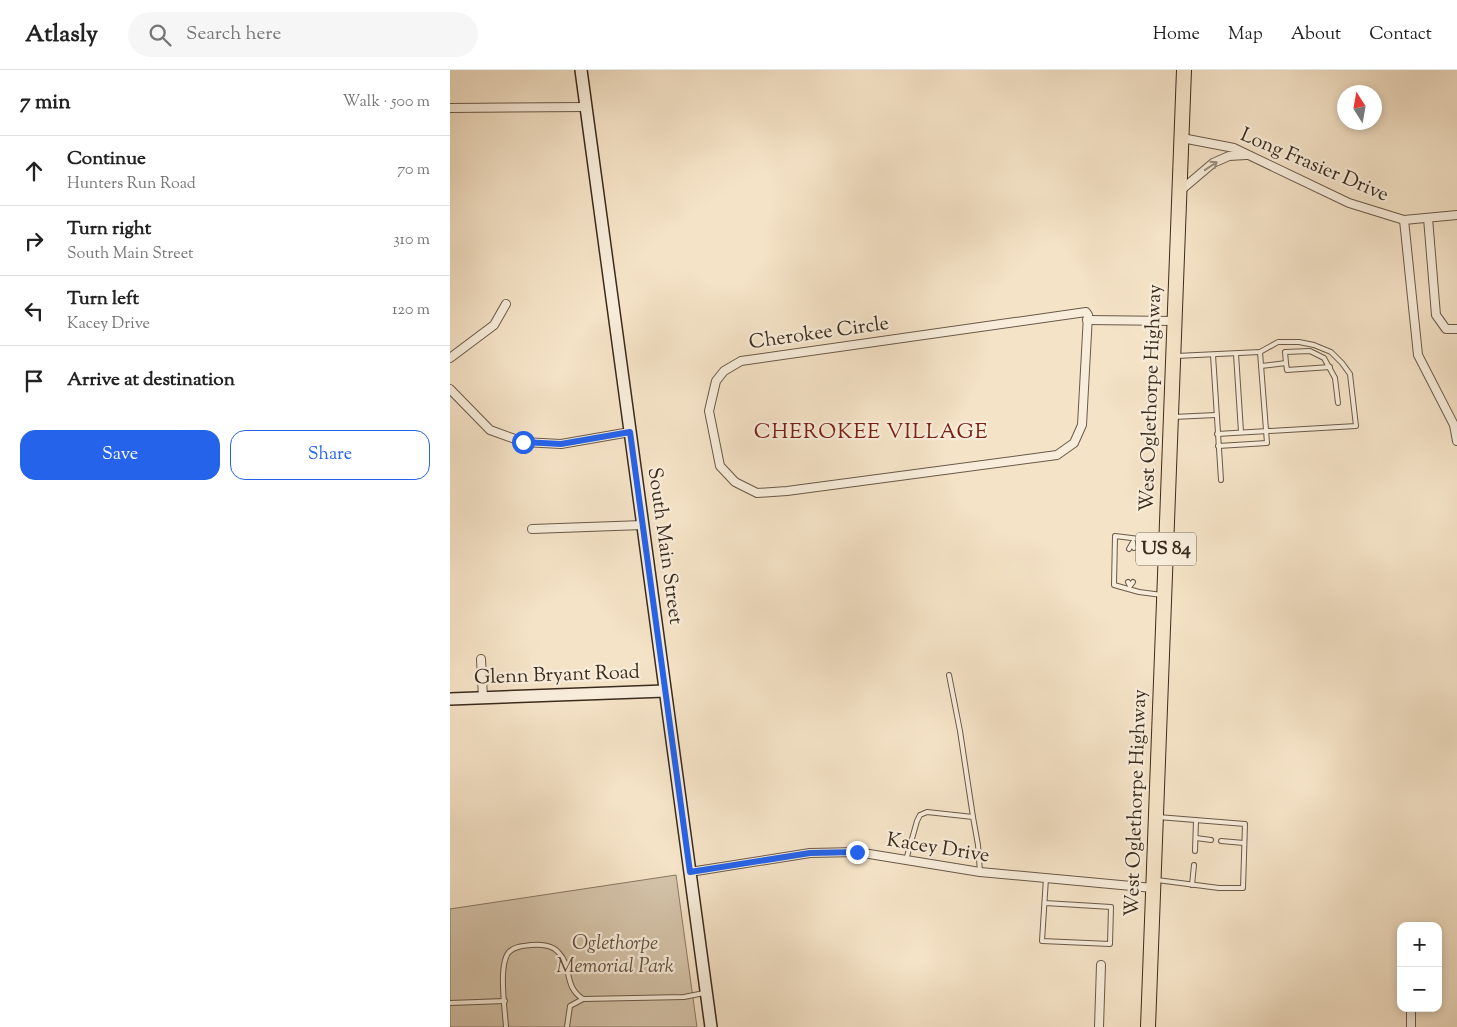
<!DOCTYPE html>
<meta charset="utf-8">
<style>
:root{--surface:#fff;--page:#f6f6f6;--text:#222;--muted:#767676;--line:#e0e0e0;--accent:#2563eb}
body{margin:0;font-family:"Sorts Mill Goudy",serif;background:var(--page);color:var(--text)}
.controls{position:absolute;right:15px;bottom:15px;display:grid;overflow:hidden;border-radius:10px;box-shadow:0 2px 8px #0003}
.controls button{width:45px;height:45px;display:grid;place-items:center;padding:0;border:0;border-bottom:1px solid var(--line);background:var(--surface);color:var(--text);font:25px sans-serif}
.compass{position:absolute;left:887px;top:15px;width:45px;height:45px;border-radius:50%;background:var(--surface);box-shadow:0 2px 8px #0003;rotate:349deg}
.stop{position:absolute;width:15px;height:15px;margin:-11px;border:4px solid #2563eb;border-radius:50%;background:#fff}
.stop.end{background:#2563eb;border-color:#fff;box-shadow:0 1px 5px #0008}
.list{margin:0;padding:0;list-style:none}
h2{display:flex;justify-content:space-between;align-items:center;height:65px;margin:0;padding:0 20px;font-size:21px}
h2 small{font-size:16px;font-weight:400;color:var(--muted)}
.list li{display:grid;grid-template-columns:32px 1fr auto;gap:15px;align-items:center;box-sizing:border-box;height:70px;padding:0 20px;border-top:1px solid var(--line)}
.list b{display:block;font-size:19px;white-space:nowrap}
.list p{margin:0;font-size:16px;white-space:nowrap;color:var(--muted)}
.list em{font-size:16px;font-style:normal;color:var(--muted)}
.actions{display:flex;gap:10px;padding:15px 20px}
.actions a{flex:1;padding:11px 0;border:1px solid var(--accent);border-radius:15px;text-align:center;font-size:18px;color:var(--accent)}
.actions .main{background:var(--accent);color:#fff}
.icon{flex:none;width:28px;height:28px;fill:none;stroke:currentColor;stroke-width:2;stroke-linecap:round;stroke-linejoin:round}
.map{position:relative;flex:none;width:1007px;height:957px;overflow:hidden}
header{display:flex;align-items:center;gap:30px;box-sizing:border-box;height:70px;padding:0 25px;background:var(--surface);border-bottom:1px solid var(--line)}
header strong{font-size:24px}
nav{display:flex;gap:28px;margin-inline-start:auto;font-size:18px}
.search{width:350px;height:45px;background:var(--page);display:flex;align-items:center;gap:12px;box-sizing:border-box;padding:0 18px;border-radius:28px;color:var(--muted);font-size:19px}
main{display:flex}
aside{flex:1;background:var(--surface)}
.map>svg:first-child{display:block}
</style>
<header>
<strong>Atlasly</strong>
<div class="search"><svg class="icon" aria-label="search" viewBox="0 0 24 24"><circle cx="10" cy="10" r="6"/><path d="M15 15l6 6"/></svg>Search here</div>
<nav><a>Home</a><a>Map</a><a>About</a><a>Contact</a></nav>
</header>
<main>
<aside>
<h2>7 min<small>Walk · 500 m</small></h2>
<ul class="list">
<li><svg class="icon" aria-label="ahead" viewBox="0 0 24 24"><path d="M12 20V5M6 11l6-6 6 6"/></svg><div><b>Continue</b><p>Hunters Run Road</p></div><em>70 m</em></li>
<li><svg class="icon" aria-label="right" viewBox="0 0 24 24"><path d="M7 20v-9h11M14 6l5 5-5 5"/></svg><div><b>Turn right</b><p>South Main Street</p></div><em>310 m</em></li>
<li><svg class="icon" aria-label="left" viewBox="0 0 24 24"><path d="M17 20v-9H6M10 6l-5 5 5 5"/></svg><div><b>Turn left</b><p>Kacey Drive</p></div><em>120 m</em></li>
<li><svg class="icon" aria-label="arrive" viewBox="0 0 24 24"><path d="M6 21V4h12l-3 4 3 4H6"/></svg><div><b>Arrive at destination</b></div></li>
</ul>
<div class="actions"><a class="main">Save</a><a>Share</a></div>
</aside>
<div class="map">
<svg width="1007" height="957" viewBox="0 0 1007 957">
<rect width="100%" height="100%" fill="#f5e3c7"/>
<filter id="stains"><feTurbulence type="fractalNoise" baseFrequency=".004" numOctaves="4"/><feColorMatrix values="0 0 0 0 .2 0 0 0 0 .09 0 0 0 0 .02 0 0 0 .5 -.17"/></filter>
<radialGradient id="worn" r=".72"><stop offset=".6" stop-color="#630" stop-opacity="0"/><stop offset="1" stop-color="#630" stop-opacity=".3"/></radialGradient>
<!-- green -->
<path fill="#d5c4aa" stroke="#887864" d="M 226,805 L 247,957 L 0,957 L 0,839 Z"/>
<g fill="none" stroke-linecap="round" stroke-linejoin="round">
<!-- lane casing -->
<g stroke="#6a5948" stroke-width="6">
<g id="lane">
<path d="M 786,284 L 791,362"/>
<path d="M 763,285 L 771,410"/>
<path d="M 726,286 L 810,282 L 828,272 L 849,272 L 864,275 L 881,282 L 892,293 L 900,304 L 906,356 L 767,364"/>
<path d="M 836,293 L 837,300 L 880,297"/>
<path d="M 811,296 L 836,293 L 835,282 L 860,281 L 874,288 L 885,308 L 888,333"/>
<path d="M 723,347 L 766,345"/>
<path d="M 768,376 L 817,373 L 810,282"/>
<path d="M 679,479 L 683,472 L 684,478"/>
<path d="M 678,512 L 680,516 L 683,512"/>
<path d="M 712,525 L 689,522 L 664,515 L 665,466 L 714,472"/>
<path d="M 499,605 L 510,661 L 523,747"/>
<path d="M 746,768 L 761,770"/>
<path d="M 771,771 L 794,773"/>
<path d="M 745,781 L 746,750"/>
<path d="M 456,790 L 467,751 L 470,745 L 477,742 L 523,747 L 528,775 L 530,802"/>
<path d="M 707,810 L 769,818 L 793,818 L 795,754 L 708,747"/>
<path d="M 742,815 L 744,795"/>
<path d="M 595,833 L 661,837 L 660,874 L 592,871 L 596,808"/>
<path d="M 0,933 L 55,931"/>
<path d="M 56,957 C 55,940 48,894 59,882 C 65,876 73,876 81,875 C 90,874 103,875 109,883 C 123,898 113,916 133,929"/>
<path d="M 117,957 L 120,936 L 133,929 L 234,927 L 254,923"/>
</g>
</g>
<!-- street casing -->
<g stroke="#6a5948" stroke-width="10">
<g id="street">
<path d="M 0,38 L 137,37"/>
<path d="M 732,68 L 784,78 L 899,133 L 954,150 L 1007,145"/>
<path d="M 730,121 L 763,93 L 779,86 L 796,85"/>
<path d="M 978,148 L 986,245 L 996,259 L 1007,259"/>
<path d="M 954,150 L 968,285 L 1004,355 L 1007,371"/>
<path d="M 636,242 L 638,245 L 632,355 L 624,373 L 607,385 L 337,421 L 307,423 L 285,412 L 270,396 L 259,341 L 266,311 L 274,301 L 291,291 Z"/>
<path d="M 637,250 L 725,251"/>
<path d="M 0,288 L 44,255 L 56,234"/>
<path d="M 0,319 L 40,360 L 73,372 L 111,374 L 180,362"/>
<path d="M 82,459 L 193,455"/>
<path d="M 31,589 L 33,628"/>
<path d="M 240,802 L 360,783 L 407,782 L 530,802 L 703,818"/>
<path d="M 961,938 L 961,957"/>
<path d="M 649,957 L 651,895"/>
</g>
</g>
<!-- secondary casing -->
<g stroke="#3b2b1d" stroke-width="14">
<g id="secondary">
<path d="M 131,0 L 261,957"/>
<path d="M 0,629 L 215,621"/>
</g>
</g>
<!-- highway casing -->
<g stroke="#3b2b1d" stroke-width="16">
<path id="highway" d="M 698,957 L 734,0"/>
</g>
<!-- lane -->
<use href="#lane" stroke="#f8eddb" stroke-width="4"/>
<!-- street -->
<use href="#street" stroke="#f8eddb" stroke-width="8"/>
<!-- secondary -->
<use href="#secondary" stroke="#f8eddb" stroke-width="11"/>
<!-- highway -->
<use href="#highway" stroke="#f5e3c7" stroke-width="14"/>
</g>
<!-- one-way arrows -->
<defs><path id="oneway-shaft" d="M-6 0H5M1.5-3L5.5 0L1.5 3" fill="none" stroke-width="1.6" stroke-linecap="round" stroke-linejoin="round" transform="scale(1.25)"/></defs>
<use stroke="#9a8c7c" href="#oneway-shaft" transform="translate(761 96) rotate(-34)"/>
<g fill="none" stroke-linecap="round" stroke-linejoin="round">
<!-- route -->
<path stroke="#2563eb" stroke-width="6" d="M 73,372 L 111,374 L 180,362 L 240,802 L 360,783 L 407,782"/>
</g>
<g text-anchor="middle" dominant-baseline="central" stroke-width="4.5" stroke-linejoin="round" paint-order="stroke">
<!-- shield labels -->
<rect fill="#f8eddb" stroke="#746556" stroke-width="1" x="686" y="462.5" width="60" height="33" rx="4"/>
<g font-size="19" font-weight="bold" fill="#3b2b1d">
<text x="716" y="479">US 84</text>
</g>
<!-- street labels -->
<g font-size="20" fill="#3b2b1d" stroke="#f8eddb">
<text transform="translate(864 96) rotate(23)">Long Frasier Drive</text>
<text transform="translate(369 264) rotate(-8)">Cherokee Circle</text>
<text transform="translate(702 328) rotate(-88)">West Oglethorpe Highway</text>
<text transform="translate(214 476) rotate(82)">South Main Street</text>
<text transform="translate(107 606) rotate(-2)">Glenn Bryant Road</text>
<text transform="translate(687 733) rotate(-88)">West Oglethorpe Highway</text>
<text transform="translate(488 779) rotate(9)">Kacey Drive</text>
</g>
<!-- park labels -->
<g font-size="20" font-style="italic" fill="#625140" stroke="#f8eddb">
<text x="165" y="874">Oglethorpe<tspan x="165" dy="23">Memorial Park</tspan></text>
</g>
<!-- neighbourhood labels -->
<g font-size="21" letter-spacing="1" fill="#7a1f14" stroke="#f8eddb">
<text x="421" y="363">CHEROKEE VILLAGE</text>
</g>
</g>
<rect width="100%" height="100%" filter="url(#stains)"/>
<rect width="100%" height="100%" fill="url(#worn)"/>
</svg>
<div class="controls">
<button>+</button>
<button>−</button>
</div>
<svg class="compass" viewBox="-18 -18 36 36"><path d="M0-13l5 13h-10z" fill="#e53935"/><path d="M0 13l5-13h-10z" fill="#767676"/></svg>
<div class="stop" style="left:73px;top:372px"></div>
<div class="stop end" style="left:407px;top:782px"></div>
</div>
</main>
